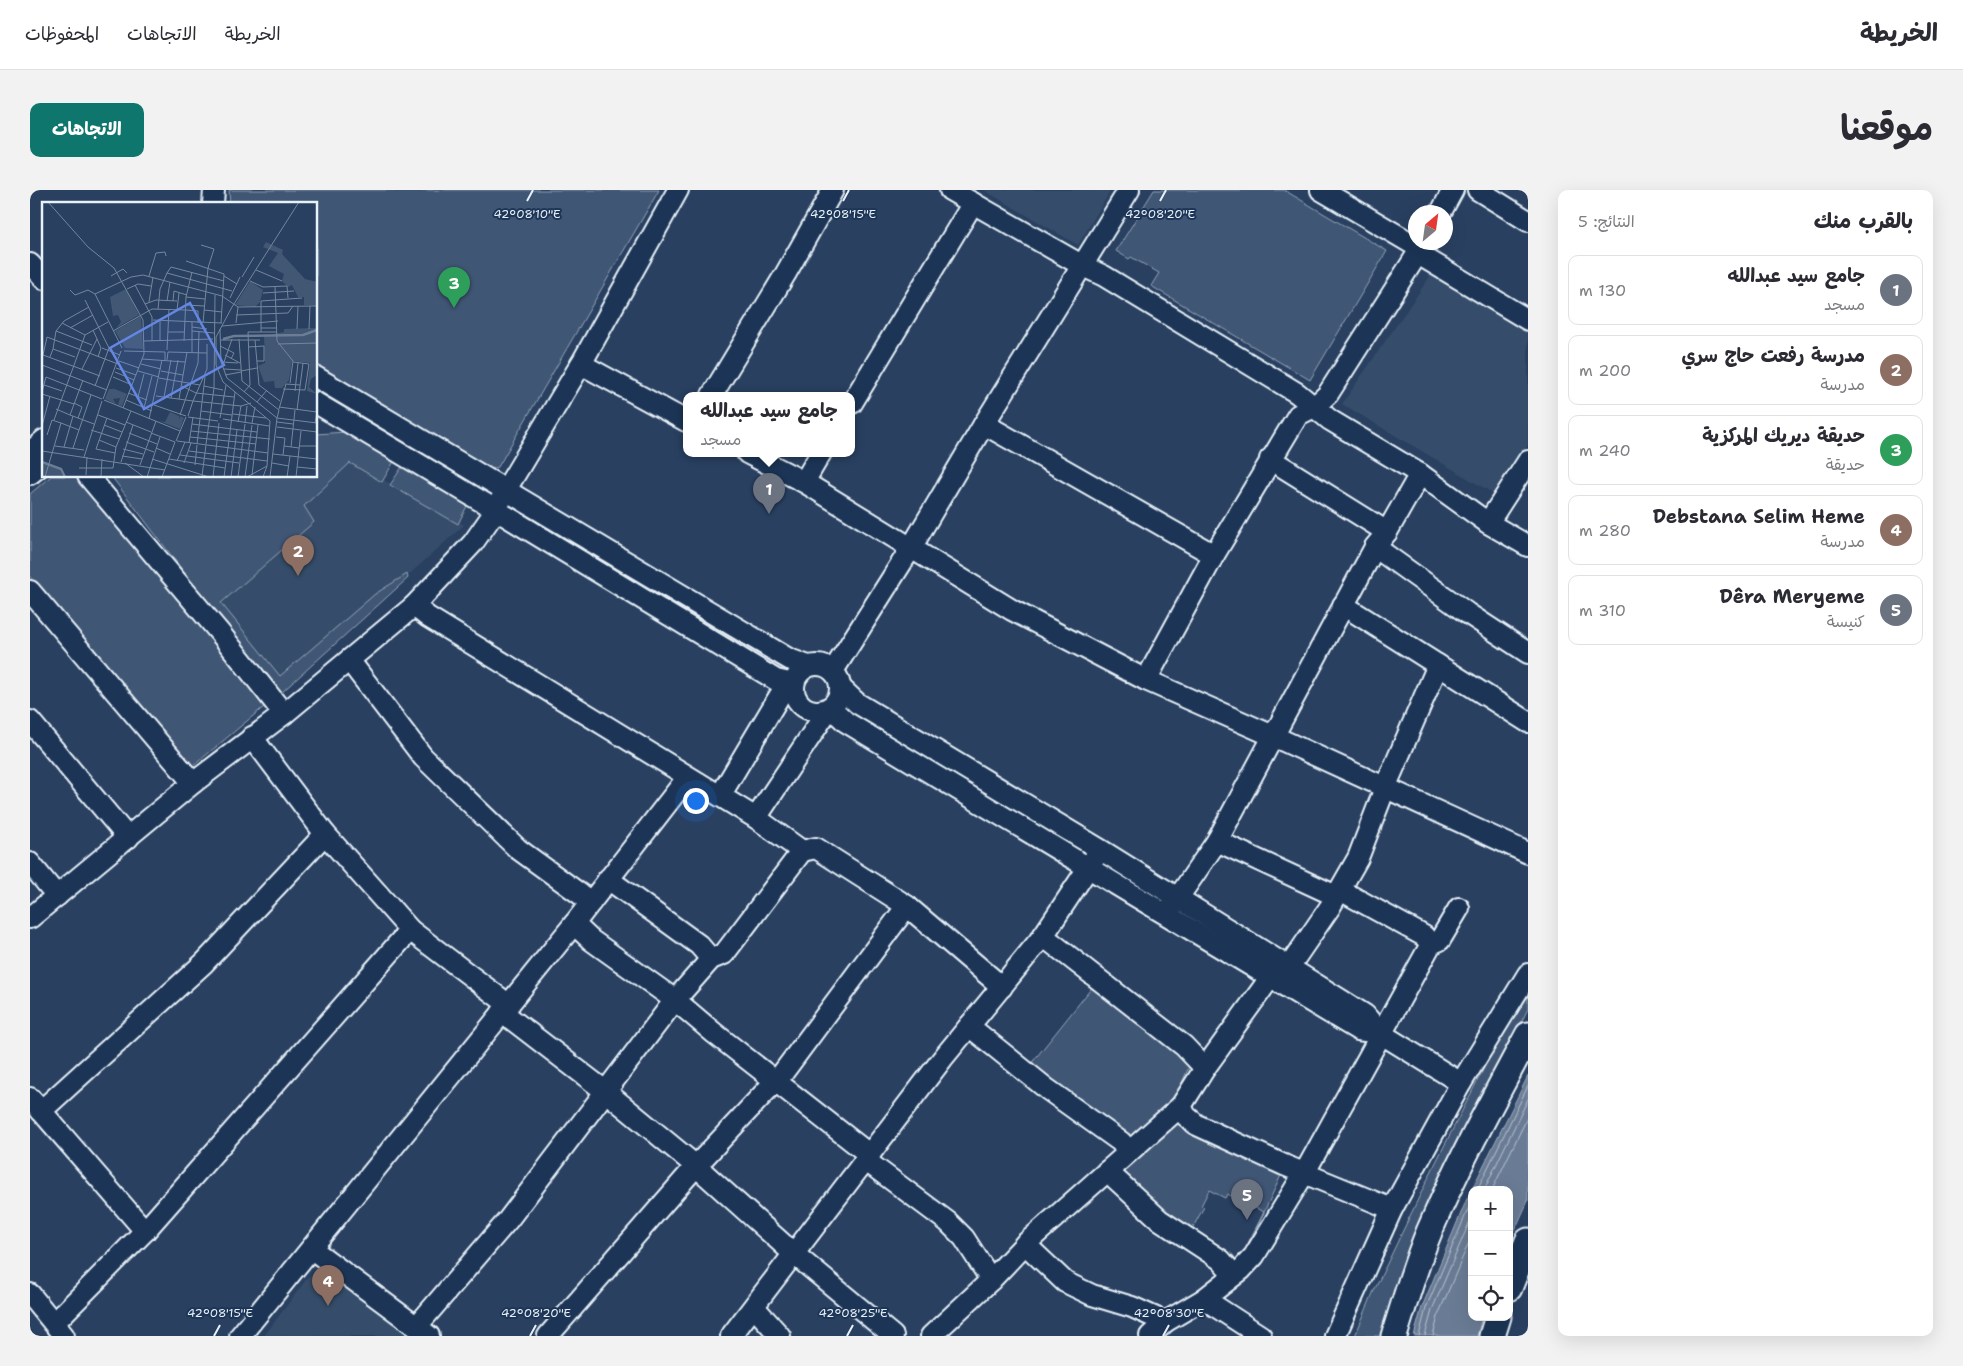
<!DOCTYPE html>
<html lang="ar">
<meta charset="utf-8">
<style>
:root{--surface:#fff;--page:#f2f2f3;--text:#2b2b33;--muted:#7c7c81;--line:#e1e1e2;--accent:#0f766e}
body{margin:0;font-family:"Shantell Sans","Playpen Sans Arabic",sans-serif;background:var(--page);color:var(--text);direction:rtl}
.controls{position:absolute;right:15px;bottom:15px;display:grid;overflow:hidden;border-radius:10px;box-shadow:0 5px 20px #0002}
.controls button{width:45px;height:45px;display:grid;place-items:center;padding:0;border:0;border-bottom:1px solid var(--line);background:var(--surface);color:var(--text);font:25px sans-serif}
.compass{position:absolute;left:1378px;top:15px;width:45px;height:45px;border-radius:50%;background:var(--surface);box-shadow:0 5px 20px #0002;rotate:29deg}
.you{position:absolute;left:665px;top:610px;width:18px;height:18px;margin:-12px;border:4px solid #fff;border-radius:50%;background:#1a73e8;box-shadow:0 0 0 8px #1a73e833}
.badge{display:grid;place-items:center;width:32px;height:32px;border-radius:50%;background:var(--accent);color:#fff;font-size:16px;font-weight:700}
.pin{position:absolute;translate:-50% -41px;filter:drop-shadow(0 1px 2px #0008)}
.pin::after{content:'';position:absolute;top:26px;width:18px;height:15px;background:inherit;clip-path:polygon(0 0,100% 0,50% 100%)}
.popup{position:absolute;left:653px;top:202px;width:172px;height:65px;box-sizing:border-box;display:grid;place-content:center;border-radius:10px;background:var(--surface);filter:drop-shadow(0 1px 4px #0005);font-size:16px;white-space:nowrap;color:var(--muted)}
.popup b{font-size:19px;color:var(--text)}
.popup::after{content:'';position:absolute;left:50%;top:100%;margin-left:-10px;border:10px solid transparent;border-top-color:var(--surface)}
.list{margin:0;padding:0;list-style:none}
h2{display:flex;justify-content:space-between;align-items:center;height:65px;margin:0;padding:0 20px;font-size:21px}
h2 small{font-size:16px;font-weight:400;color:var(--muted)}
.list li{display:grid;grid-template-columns:32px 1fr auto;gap:15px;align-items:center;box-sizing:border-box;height:70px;margin:0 10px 10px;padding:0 10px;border:1px solid var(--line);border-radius:10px}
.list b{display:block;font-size:19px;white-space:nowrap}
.list p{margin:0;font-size:16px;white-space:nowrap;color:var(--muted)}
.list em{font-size:16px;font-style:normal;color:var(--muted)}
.icon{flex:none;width:28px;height:28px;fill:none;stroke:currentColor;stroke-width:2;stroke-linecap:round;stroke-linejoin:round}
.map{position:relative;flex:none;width:1498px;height:1146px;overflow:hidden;direction:ltr;border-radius:10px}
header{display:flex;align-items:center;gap:30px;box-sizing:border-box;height:70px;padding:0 25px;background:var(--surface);border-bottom:1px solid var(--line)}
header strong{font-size:24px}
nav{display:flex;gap:28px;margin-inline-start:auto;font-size:18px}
.intro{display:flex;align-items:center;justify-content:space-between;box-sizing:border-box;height:120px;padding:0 30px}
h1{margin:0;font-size:35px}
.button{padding:12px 22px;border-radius:10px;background:var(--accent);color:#fff;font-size:18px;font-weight:700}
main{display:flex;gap:30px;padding:0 30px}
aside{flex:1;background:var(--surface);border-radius:10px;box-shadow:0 5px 20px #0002}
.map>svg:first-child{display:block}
</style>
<header>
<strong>الخريطة</strong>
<nav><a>الخريطة</a><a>الاتجاهات</a><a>المحفوظات</a></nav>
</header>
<div class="intro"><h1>موقعنا</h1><a class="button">الاتجاهات</a></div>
<main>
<aside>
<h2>بالقرب منك<small>النتائج: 5</small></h2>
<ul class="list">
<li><span class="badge" style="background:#6b7280">1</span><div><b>جامع سيد عبدالله</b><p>مسجد</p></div><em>130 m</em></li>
<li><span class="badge" style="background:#8d6e63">2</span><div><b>مدرسة رفعت حاج سري</b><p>مدرسة</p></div><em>200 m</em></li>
<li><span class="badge" style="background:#2e9e5b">3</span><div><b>حديقة ديريك المركزية</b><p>حديقة</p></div><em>240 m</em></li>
<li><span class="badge" style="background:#8d6e63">4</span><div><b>Debstana Selim Heme</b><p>مدرسة</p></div><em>280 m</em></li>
<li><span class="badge" style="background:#6b7280">5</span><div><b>Dêra Meryeme</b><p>كنيسة</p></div><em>310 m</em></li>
</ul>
</aside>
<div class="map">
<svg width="1498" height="1146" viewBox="0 0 1498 1146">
<rect width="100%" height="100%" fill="#294061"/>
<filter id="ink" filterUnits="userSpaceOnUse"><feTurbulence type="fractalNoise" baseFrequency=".02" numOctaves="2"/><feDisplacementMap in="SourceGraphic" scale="10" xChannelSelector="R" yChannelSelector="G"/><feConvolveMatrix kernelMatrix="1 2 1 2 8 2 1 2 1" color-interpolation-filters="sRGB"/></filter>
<g filter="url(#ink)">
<!-- built -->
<g fill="#364d6b">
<path d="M 954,0 L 1081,0 L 1048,55 Z"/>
<path d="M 1401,85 L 1498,143 L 1498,255 L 1466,305 L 1312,214 Z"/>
<path d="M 286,252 L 434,335 L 249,502 L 139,359 L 286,286 Z"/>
<path d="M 296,1083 L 379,1146 L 234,1146 L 279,1086 Z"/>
</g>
<!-- green -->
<g fill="#415774" stroke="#94a4b6">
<path d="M 199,0 L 629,0 L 468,277 L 454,281 L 286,183 L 286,14 L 200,14 Z"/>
<path d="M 1124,0 L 1254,0 L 1357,61 L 1280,190 L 1121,96 L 1129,83 L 1101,67 L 1099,69 L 1086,61 Z"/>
<path d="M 306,211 L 416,276 L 414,280 L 304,215 Z"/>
<path d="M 316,242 L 366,268 L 352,292 L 320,273 L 274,316 L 284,332 L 191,413 L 250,486 L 345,404 L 377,384 L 378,388 L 251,503 L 182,419 L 81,286 L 286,286 L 286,244 Z"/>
<path d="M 374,274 L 438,314 L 428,334 L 360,295 Z"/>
<path d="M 21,286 L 54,286 L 235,516 L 157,581 L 0,387 L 0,304 Z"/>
<path d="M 503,328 L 752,479 L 750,482 L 501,332 Z"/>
<path d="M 822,520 L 1040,651 L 1038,655 L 819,524 Z"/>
<path d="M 1064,795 L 1152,861 L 1159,877 L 1144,910 L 1104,948 L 1093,950 L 996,880 Z"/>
<path d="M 1498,797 L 1498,819 L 1437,936 L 1386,1043 L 1354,1132 L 1351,1146 L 1325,1146 L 1343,1103 L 1405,974 L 1457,872 Z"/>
<path d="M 1145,931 L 1252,983 L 1219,1055 L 1218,1053 L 1234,1022 L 1197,1004 L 1195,1008 L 1179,1000 L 1171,1016 L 1174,1017 L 1162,1039 L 1204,1066 L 1206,1075 L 1087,986 Z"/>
</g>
<!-- water -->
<path fill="#6b7c95" stroke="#9dabbd" d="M 1498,886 L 1498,1011 L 1479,1053 L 1479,1000 L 1442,1000 L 1442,1127 L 1452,1127 L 1447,1146 L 1384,1146 L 1392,1117 L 1436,1011 Z"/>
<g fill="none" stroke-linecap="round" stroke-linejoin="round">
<!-- shore -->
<g stroke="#b6c2d0" stroke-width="1">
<path d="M 1447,1000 L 1498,896"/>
<path d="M 1454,1000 L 1498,909"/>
<path d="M 1462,1000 L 1498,926"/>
<path d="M 1389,1146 L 1396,1118 L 1442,1010"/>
<path d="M 1395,1146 L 1402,1120 L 1442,1026"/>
<path d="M 1403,1146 L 1409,1123 L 1442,1045"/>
</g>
<!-- minor casing -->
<g stroke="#e8f1f8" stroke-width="24">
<g id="minor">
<path d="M 920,0 L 1053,76 L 1074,86 L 1267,203 L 1300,230 L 1390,284 L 1458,333 L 1498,356"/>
<path d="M 1291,0 L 1391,59"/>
<path d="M 1448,0 L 1498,31"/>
<path d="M 183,14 L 184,0"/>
<path d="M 1411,22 L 1423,0"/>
<path d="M 1388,64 L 1498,130"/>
<path d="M 0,74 L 14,89"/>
<path d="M 551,174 L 656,231"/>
<path d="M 286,187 L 759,469 L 778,476"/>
<path d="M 682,205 L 756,83 L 803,0"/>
<path d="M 286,213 L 466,320 L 746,490 L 764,494 L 750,505 L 690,606"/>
<path d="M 822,213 L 943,13"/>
<path d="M 954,234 L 1184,365"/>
<path d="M 0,262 L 14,250"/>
<path d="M 717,263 L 774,292 L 982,420 L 1116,490 L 1243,546 L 1498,663"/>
<path d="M 1240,269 L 1357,342"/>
<path d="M 0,284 L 14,273"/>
<path d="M 58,286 L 190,443 L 254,524"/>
<path d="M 774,292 L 791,263"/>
<path d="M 1458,333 L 1498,271"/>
<path d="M 1345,357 L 1437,423 L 1498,463"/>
<path d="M 0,401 L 163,593"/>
<path d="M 1313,415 L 1498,532"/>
<path d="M 384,416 L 398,427 L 726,628 L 772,661 L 786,658 L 877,716 L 972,797"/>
<path d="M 319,470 L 393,567 L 488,659 L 561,712"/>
<circle cx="787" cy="498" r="23"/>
<path d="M 803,481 L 881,358 L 954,234 L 1099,0"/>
<path d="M 1116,490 L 1184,365 L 1268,225 L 1284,217 L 1298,204 L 1395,52"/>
<path d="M 811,498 L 827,513 L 1071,660 L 1335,825 L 1350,843 L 1431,893"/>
<path d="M 0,531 L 98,648"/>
<path d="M 222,547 L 295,644 L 380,740 L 479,815"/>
<path d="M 726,628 L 800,517 L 816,532 L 1328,840 L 1350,843"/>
<path d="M 1187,651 L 1306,706"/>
<path d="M 0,673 L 27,706"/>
<path d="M 578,689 L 669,755 L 681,769"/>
<path d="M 1310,700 L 1394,746 L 1401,754"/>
<path d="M 1141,718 L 1187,651 L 1345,357 L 1357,342 L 1390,284"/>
<path d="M 0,728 L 163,593 L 254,524 L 384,416 L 443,353 L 466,320 L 475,301 L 551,174 L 648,0"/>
<path d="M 544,734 L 561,750 L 645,810 L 684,843 L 840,965"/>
<path d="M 1013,746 L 1154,856 L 1175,878"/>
<path d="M 472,822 L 575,901 L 666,976 L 764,1064 L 863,1146"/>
<path d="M 939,836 L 1017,899 L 1091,952 L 1099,961"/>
<path d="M 0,908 L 115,1041"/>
<path d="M 1151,916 L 1156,926 L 1167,935 L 1254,975 L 1362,1019"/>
<path d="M 11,921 L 174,773 L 295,644"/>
<path d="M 835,970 L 918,1032 L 934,1048 L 961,1090"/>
<path d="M 1077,981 L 1130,1030 L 1191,1070 L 1204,1085"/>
<path d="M 995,1054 L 1035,1092 L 1062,1105 L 1102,1117 L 1135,1132"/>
<path d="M 282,1059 L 399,1146"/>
<path d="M 0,1104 L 34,1146"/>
<path d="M 1174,1109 L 1231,1146"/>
<path d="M 724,1117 L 750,1146"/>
<path d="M 24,1133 L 115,1041 L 380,740"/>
<path d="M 387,1136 L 478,1030 L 645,810 L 681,769 L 694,764 L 772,661"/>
<path d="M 210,1146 L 544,734 L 657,588"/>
<path d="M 518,1146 L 666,976 L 752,884 L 877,716"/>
<path d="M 701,1146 L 913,868 L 1013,746 L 1066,666"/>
<path d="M 901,1146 L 961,1090 L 995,1054 L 1151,916 L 1175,878 L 1240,788 L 1259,777 L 1300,717 L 1328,668 L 1355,598 L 1408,475"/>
<path d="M 1120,1146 L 1135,1132 L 1174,1109 L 1211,1080 L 1224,1066 L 1275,982 L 1401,754 L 1410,750 L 1429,718"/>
<path d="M 1305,1146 L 1362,1019 L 1431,893 L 1498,784"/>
</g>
</g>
<!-- major casing -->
<g stroke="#e8f1f8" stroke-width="29">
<g id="major">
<path d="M 1479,1098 L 1498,1051"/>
<path d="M 1364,1146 C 1375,1111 1385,1076 1399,1042 C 1428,974 1463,910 1498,845"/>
<path d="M 1462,1146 L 1468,1127"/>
</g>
</g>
<!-- minor -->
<use href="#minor" stroke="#1d3557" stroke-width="20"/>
<!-- major -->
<use href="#major" stroke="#1d3557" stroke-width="25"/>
</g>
</g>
<!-- ticks -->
<path fill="none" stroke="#e8f1f8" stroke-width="2" d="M 497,11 L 503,0M 813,11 L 819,0M 1130,11 L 1136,0M 184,1146 L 190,1135M 500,1146 L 506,1135M 817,1146 L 823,1135M 1133,1146 L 1139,1135"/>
<!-- overview -->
<g transform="translate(12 12)">
<rect width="275" height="275" fill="#294061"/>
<path d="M 224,40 L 241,48 L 240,52 L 263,77 L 275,80 L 275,104 L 262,103 L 262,95 L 256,95 L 250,83 L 246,85 L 240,79 L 242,72 L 227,64 L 236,51 L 221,45 ZM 208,79 L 221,88 L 218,100 L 213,105 L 193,103 ZM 84,87 L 97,113 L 74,126 L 79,120 L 76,113 L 71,114 L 68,95 ZM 99,114 L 101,147 L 83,146 L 73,129 ZM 275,116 L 275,173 L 269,177 L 267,185 L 275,192 L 265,189 L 268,161 L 250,159 L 247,178 L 240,186 L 233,186 L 232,179 L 222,180 L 216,164 L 223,161 L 222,134 L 242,130 L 242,127 L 274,126 ZM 68,185 L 85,192 L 80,204 L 76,203 L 78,196 L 71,197 L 74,202 L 63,197 L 67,187 L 72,187 ZM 128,210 L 137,214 L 137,218 L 138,214 L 142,216 L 138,227 L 117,219 L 123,220 ZM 0,261 L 18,268 L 22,275 L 0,275 Z" fill="#415774"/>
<path fill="none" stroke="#6b7c95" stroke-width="2.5" d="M 181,137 L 192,134 L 261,133 L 275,128M 0,260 L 19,267 L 23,275"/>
<path fill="none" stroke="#75879d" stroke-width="1" d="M 6,0 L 46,45 L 72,66 L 101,118 L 102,152 L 81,206M 159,43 L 172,47 L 166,66 L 161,121M 144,59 L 182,72 L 179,121M 214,68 L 240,79M 69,74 L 81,67 L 85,71M 107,74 L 114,51 L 123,50 L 124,54M 182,74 L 195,82M 200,75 L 212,55M 182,79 L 129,65 L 125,71 L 190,89M 208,79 L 221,85 L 245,84 L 246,96M 93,83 L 110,115 L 110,139M 233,84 L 235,139 L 251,159 L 248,181M 85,87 L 96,82 L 109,84M 28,88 L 33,93 L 46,88 L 53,92 L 80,146M 221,91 L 252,89M 53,92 L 89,75 L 101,73 L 180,94 L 196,105 L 275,104M 144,95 L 163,97M 188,96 L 198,75M 43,98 L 67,146 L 53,184M 125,99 L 128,80M 131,99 L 132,89 L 145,93M 107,100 L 111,75M 103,102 L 114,98 L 135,99M 144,103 L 162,104M 116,107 L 118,87 L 125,71M 135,108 L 137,91M 144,108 L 156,109 L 156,121M 162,108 L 180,110M 194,113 L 246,111 L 251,104M 111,118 L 180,121M 20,121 L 43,133M 194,121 L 196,105M 180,124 L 236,119M 150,125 L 165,127M 28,126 L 51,113M 219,126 L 235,126M 178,127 L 179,160 L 185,176 L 235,216 L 228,275M 255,127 L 256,104M 267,127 L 268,104M 51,128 L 59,146 L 56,155M 14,129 L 22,119 L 47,105M 71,129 L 110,107 L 144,108M 150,129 L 172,131M 126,130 L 142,130M 219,130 L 219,99 L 260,96M 197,137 L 200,179 L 237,208 L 235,216 L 275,221M 179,138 L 218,138M 213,138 L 217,183 L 238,199M 102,139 L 171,137M 118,139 L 118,119M 142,139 L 144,95 L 150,70M 236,142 L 275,141M 178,144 L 192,151 L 189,157M 206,145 L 222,144 L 222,159 L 215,159M 60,146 L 78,153M 11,147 L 14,129 L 50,143M 125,148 L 127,107M 82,149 L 123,150 L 123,158M 150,151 L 150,120M 183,153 L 198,161M 8,155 L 11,147 L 33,155M 100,157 L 143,160M 125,158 L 126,150 L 165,151M 77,159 L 97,166M 180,160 L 196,161M 182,160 L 190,137M 99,162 L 119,167M 0,163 L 65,188M 74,166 L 94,173M 40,167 L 55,137M 182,167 L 199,168M 96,169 L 117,175M 119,169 L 141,173M 199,169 L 215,166M 73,170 L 92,178M 183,173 L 199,170M 58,174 L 1,153 L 5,135 L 76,162M 71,175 L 90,183M 117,176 L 158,183M 41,178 L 28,213 L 52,222M 2,183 L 20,189M 140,184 L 154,191 L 192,195M 162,184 L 181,188M 241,187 L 263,188 L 267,162 L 251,160M 253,189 L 256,161M 0,190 L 4,175 L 60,197M 202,190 L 208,183 L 206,130 L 235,130M 86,191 L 105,198M 0,192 L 32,202M 114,194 L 151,199 L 165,167 L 165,142M 96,195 L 102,172M 122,195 L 129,158M 129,196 L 136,158M 61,197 L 79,149M 137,197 L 145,150M 62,198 L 138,229M 84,198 L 110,209M 151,199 L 199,204 L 209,201M 215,200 L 225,188M 32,201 L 40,205 L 36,216M 112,203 L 144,214M 237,205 L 275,210 L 273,221M 102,206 L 110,174M 14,207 L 28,213M 237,207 L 244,182 L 258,183M 255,208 L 261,161M 159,209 L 190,213M 191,212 L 224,216M 56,213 L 83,223M 138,213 L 156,161 L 157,130M 146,214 L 151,199M 146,215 L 176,219M 65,216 L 54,247 L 73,251M 178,216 L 184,183M 107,217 L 120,158M 181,217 L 227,224M 12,218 L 43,133 L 66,120M 84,220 L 109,230M 196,220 L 199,204M 235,220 L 251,222M 203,221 L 205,204M 210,221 L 213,205M 150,222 L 215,230M 62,223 L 80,230M 0,224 L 8,194M 235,225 L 275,230M 49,228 L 77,237M 149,229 L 228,237M 87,231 L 115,242M 109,231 L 133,240M 5,233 L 10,218 L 19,221M 148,235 L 214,242M 234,235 L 243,236 L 241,253M 57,238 L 74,245M 134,239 L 144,215M 135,239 L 226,251M 84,240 L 112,250M 147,241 L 151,215M 155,242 L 163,175M 164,242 L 172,186 L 173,93M 13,244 L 42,248M 242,244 L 257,246M 257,244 L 275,244M 22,245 L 31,214M 249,245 L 253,208M 31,246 L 37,228M 114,246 L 128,252M 186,246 L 193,190M 81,247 L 101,252M 0,249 L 123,268M 147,249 L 225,259M 231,252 L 275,257M 138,253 L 197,261M 80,254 L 100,257M 42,255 L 60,199M 110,257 L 167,275M 127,257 L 183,266M 135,259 L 143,240M 79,260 L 91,223M 83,261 L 102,275M 142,261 L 149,241M 230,261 L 247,264M 98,263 L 114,219M 153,263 L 155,243M 255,265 L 275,267M 37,266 L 71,266 L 74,245 L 89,209M 44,273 L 45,255M 210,273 L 216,223M 59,274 L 60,257M 160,274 L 164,243M 3,275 L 19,221 L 37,228 L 49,193M 105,275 L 118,235M 120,275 L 133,240M 171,275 L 177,221M 182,275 L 186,245M 189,275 L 195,228M 196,275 L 203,222M 203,275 L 210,223M 205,275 L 225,264M 221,275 L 225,264 L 228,219 L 181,180 L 174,163 L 174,135 L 190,105 L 257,0M 245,275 L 248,254M 254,275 L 259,229"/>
<path fill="#6487e3" fill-opacity="0.15" stroke="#6487e3" stroke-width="2.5" d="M 148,101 L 182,163 L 102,207 L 68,146 Z"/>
<rect width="275" height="275" fill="none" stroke="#e8f1f8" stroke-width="2.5"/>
</g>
<g font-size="12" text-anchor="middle" fill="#e8f1f8" stroke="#1d3557" stroke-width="4" stroke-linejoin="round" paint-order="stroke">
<text x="497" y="28">42°08'10"E</text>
<text x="813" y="28">42°08'15"E</text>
<text x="1130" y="28">42°08'20"E</text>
<text x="190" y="1127">42°08'15"E</text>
<text x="506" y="1127">42°08'20"E</text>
<text x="823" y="1127">42°08'25"E</text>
<text x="1139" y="1127">42°08'30"E</text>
</g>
</svg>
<div class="controls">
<button>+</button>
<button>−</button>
<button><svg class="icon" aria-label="locate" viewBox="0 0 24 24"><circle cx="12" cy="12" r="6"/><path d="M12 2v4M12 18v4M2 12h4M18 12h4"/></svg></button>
</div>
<svg class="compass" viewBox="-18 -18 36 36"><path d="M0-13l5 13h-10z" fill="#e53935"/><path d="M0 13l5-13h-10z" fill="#7c7c81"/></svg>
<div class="you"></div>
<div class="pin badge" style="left:739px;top:324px;background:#6b7280">1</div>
<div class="popup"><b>جامع سيد عبدالله</b>مسجد</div>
<div class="pin badge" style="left:268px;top:386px;background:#8d6e63">2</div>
<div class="pin badge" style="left:424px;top:118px;background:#2e9e5b">3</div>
<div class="pin badge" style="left:298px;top:1116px;background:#8d6e63">4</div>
<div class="pin badge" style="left:1217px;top:1030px;background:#6b7280">5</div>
</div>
</main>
